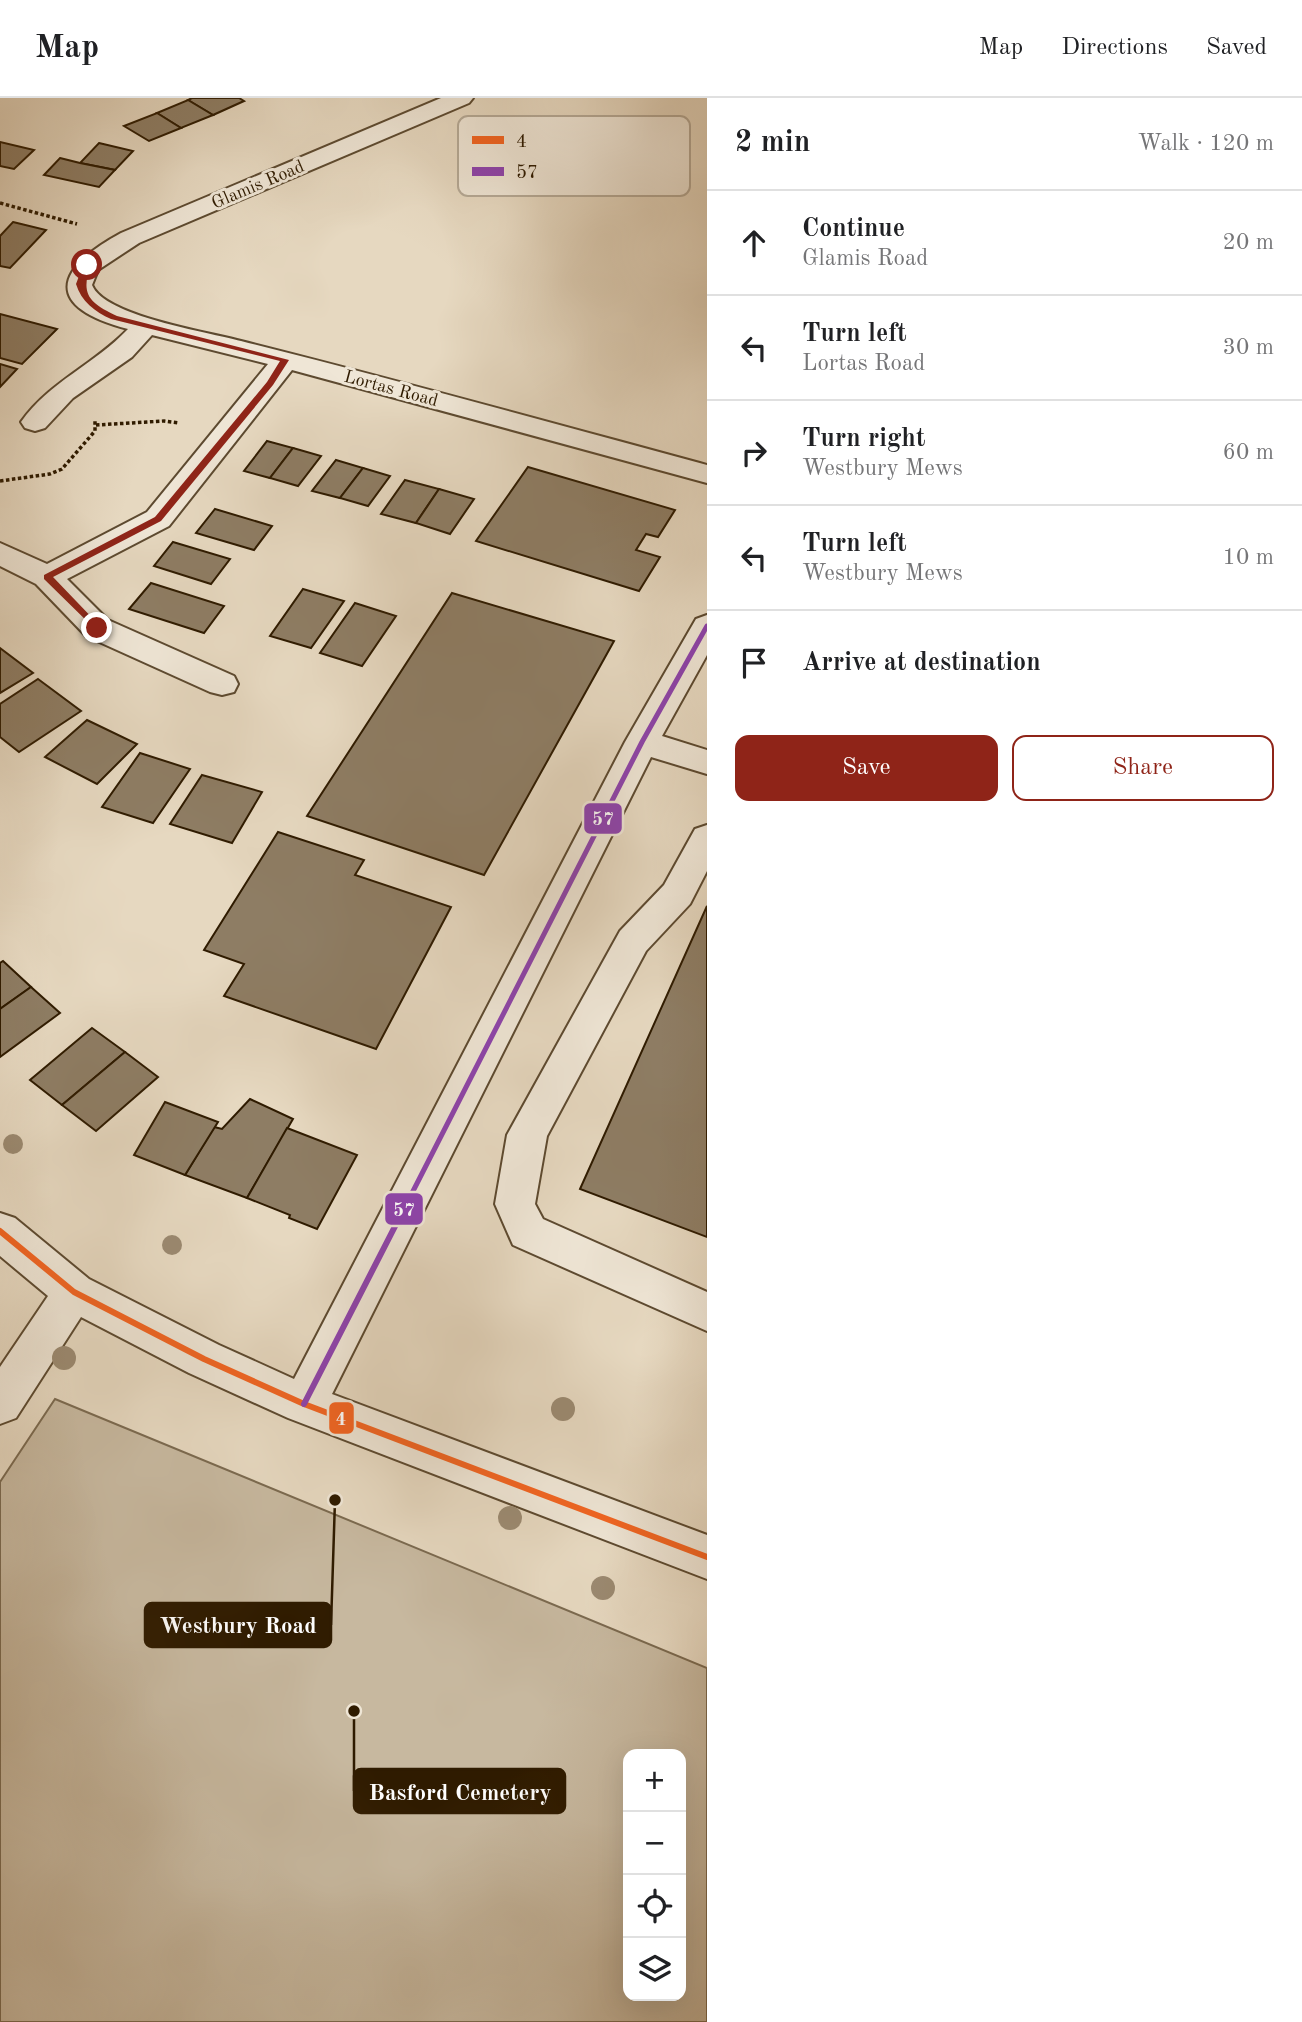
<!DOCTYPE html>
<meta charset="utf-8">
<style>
:root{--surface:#fff;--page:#f6f6f6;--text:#202124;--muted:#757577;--line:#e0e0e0;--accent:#8f2418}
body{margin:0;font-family:"Old Standard TT",serif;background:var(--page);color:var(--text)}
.controls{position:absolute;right:21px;bottom:21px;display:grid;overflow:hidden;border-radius:14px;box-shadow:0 7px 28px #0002}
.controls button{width:63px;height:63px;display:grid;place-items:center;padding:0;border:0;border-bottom:2px solid var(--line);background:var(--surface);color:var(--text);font:35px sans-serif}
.stop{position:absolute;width:21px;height:21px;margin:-16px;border:5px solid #8f2418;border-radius:50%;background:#fff}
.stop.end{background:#8f2418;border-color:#fff;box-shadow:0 2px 7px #0008}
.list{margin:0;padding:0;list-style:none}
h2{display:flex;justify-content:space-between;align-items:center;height:91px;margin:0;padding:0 28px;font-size:30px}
h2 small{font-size:23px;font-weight:400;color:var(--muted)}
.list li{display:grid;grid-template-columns:46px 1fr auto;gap:21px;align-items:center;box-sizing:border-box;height:105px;padding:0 28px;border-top:2px solid var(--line)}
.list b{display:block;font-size:26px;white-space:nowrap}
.list p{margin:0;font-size:23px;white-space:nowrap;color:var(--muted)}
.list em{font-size:23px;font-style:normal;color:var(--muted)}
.actions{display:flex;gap:14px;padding:21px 28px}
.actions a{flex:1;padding:16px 0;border:2px solid var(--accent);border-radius:14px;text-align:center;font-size:24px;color:var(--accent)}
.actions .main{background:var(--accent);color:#fff}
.icon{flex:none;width:38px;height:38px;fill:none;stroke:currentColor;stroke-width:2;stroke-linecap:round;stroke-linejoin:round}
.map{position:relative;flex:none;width:707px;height:1924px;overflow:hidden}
header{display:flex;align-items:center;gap:42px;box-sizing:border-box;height:98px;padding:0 35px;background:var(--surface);border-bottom:2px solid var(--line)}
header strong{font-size:33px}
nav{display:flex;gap:38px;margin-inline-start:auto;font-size:24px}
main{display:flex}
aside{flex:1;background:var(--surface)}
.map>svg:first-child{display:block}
</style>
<header>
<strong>Map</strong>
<nav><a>Map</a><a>Directions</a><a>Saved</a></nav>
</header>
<main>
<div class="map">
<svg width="707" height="1924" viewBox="0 0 707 1924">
<rect width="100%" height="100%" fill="#e6d8c0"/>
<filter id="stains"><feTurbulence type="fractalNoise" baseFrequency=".00286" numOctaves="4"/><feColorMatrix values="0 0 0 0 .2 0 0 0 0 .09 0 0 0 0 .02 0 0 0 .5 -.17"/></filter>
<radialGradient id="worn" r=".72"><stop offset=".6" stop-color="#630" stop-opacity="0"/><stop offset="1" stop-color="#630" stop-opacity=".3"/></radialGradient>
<!-- green -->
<path fill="#c7b89f" stroke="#7b6a50" stroke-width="2" fill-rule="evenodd" d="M 55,1301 L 707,1570 L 707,1924 L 0,1924 L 0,1384 ZM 628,1656 L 681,1656 L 681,1898 L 628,1898 Z"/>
<!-- building -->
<g fill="#8e7d64" stroke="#2f1b00" stroke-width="2">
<path d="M 192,0 L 239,0 L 244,3 L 213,17 L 188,2 Z"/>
<path d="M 188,2 L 213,17 L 181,30 L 157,15 Z"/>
<path d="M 157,15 L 181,30 L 149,43 L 124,28 Z"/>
<path d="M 0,44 L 34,52 L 14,71 L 0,68 Z"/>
<path d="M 99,45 L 133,53 L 115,72 L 80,65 Z"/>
<path d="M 60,60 L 80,65 L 115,72 L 99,89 L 44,77 Z"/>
<path d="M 13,124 L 46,132 L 10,170 L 0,168 L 0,138 Z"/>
<path d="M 0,216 L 57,231 L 22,266 L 0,260 Z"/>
<path d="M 0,266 L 17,271 L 0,289 Z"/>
<path d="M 267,343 L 293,350 L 270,380 L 244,373 Z"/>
<path d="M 293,350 L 321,358 L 298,388 L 270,380 Z"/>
<path d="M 336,362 L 363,370 L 340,400 L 312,393 Z"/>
<path d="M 528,369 L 675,412 L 658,439 L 646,436 L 636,452 L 660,459 L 639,493 L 476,443 Z"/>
<path d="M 363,370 L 390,378 L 368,408 L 340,400 Z"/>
<path d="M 405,382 L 439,391 L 416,425 L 381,416 Z"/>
<path d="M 439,391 L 474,401 L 450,436 L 416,425 Z"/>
<path d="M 215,411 L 272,428 L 254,452 L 196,435 Z"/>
<path d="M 173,444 L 230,461 L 211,486 L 154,468 Z"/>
<path d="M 151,485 L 224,508 L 204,535 L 129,511 Z"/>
<path d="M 303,491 L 344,503 L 311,550 L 270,538 Z"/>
<path d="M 452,495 L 614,543 L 484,777 L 307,718 Z"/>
<path d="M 355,505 L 396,518 L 362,568 L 320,555 Z"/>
<path d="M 0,550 L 33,575 L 0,595 Z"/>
<path d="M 38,581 L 81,613 L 19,654 L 0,639 L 0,606 Z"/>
<path d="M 87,622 L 137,646 L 97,686 L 45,659 Z"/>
<path d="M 140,655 L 190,671 L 153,725 L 102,709 Z"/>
<path d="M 202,677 L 262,694 L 232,745 L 170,726 Z"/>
<path d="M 278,734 L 364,762 L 355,777 L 451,809 L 376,951 L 224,898 L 244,866 L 204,852 Z"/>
<path d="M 707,808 L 707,1139 L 580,1091 Z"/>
<path d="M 3,863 L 31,889 L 0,911 L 0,865 Z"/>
<path d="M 31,889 L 60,915 L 0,959 L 0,911 Z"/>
<path d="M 92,930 L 125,954 L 62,1007 L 30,982 Z"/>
<path d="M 125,954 L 158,979 L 96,1033 L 62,1007 Z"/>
<path d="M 250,1001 L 293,1021 L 247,1100 L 185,1077 L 214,1029 L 222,1031 Z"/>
<path d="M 165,1004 L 218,1024 L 185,1077 L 134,1057 Z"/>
<path d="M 287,1030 L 357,1057 L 317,1131 L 289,1120 L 290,1117 L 247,1100 Z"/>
</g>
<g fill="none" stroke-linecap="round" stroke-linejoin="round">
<!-- minor casing -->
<g stroke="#5d4a30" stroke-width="4">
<g id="minor">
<path d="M 441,0 L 473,0 L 469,5 L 139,145 L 98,172 L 92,187 C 104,218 208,234 241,243 C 397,282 552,325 707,367 L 707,385 L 292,272 L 169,428 L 67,481 L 108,522 L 234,578 L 238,586 L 234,594 L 222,597 L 210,594 L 86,538 L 36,486 L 0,468 L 0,445 L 47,466 L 147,414 L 268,266 L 152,237 L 132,259 L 73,300 L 45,330 L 35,333 L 25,330 L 21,324 C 49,284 95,266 128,231 C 44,209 53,172 121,135 Z"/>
<path d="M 707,517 L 707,557 L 662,638 L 707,652 L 707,676 L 651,659 L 332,1296 L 707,1437 L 707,1481 L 288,1320 L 189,1275 L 81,1219 L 16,1320 L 0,1326 L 0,1269 L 48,1198 L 0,1158 L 0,1115 L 15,1120 L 89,1181 L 219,1247 L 294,1281 L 625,644 L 696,521 Z"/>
<path d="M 707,727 L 707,773 L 690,806 L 646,853 L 547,1038 L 535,1106 L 543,1121 L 707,1194 L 707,1233 L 513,1147 L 495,1106 L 507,1037 L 620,833 L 664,787 L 695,731 Z"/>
</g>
</g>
<!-- path -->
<g stroke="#2f1b00" stroke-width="3.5" stroke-dasharray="3.5 2.5" stroke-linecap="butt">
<path d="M 0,105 L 77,126"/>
<path d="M 96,327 L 164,323 L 179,325"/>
<path d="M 0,383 L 50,376 L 62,371 L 95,333 L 95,322"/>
</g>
<!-- minor -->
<use href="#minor" fill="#efe6d6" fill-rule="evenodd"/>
<!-- bus-1 casing -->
<g stroke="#efe6d6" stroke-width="11">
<path id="bus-1" d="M 0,1133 L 74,1194 L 204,1261 L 304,1306 L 707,1459"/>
</g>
<!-- bus-2-far1 casing -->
<g stroke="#efe6d6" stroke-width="10">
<path id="bus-2-far1" d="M 408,1103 L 642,644 L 707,528"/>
</g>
<!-- bus-2 casing -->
<g stroke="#efe6d6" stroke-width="11">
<path id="bus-2" d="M 304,1306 L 409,1101"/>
</g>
<!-- bus-1 -->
<use href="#bus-1" stroke="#f26522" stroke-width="6"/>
<!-- bus-2-far1 -->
<use href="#bus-2-far1" stroke="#8e44ad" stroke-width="5"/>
<!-- bus-2 -->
<use href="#bus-2" stroke="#8e44ad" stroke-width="6"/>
</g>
<!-- trees -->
<g fill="#9b8a71">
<circle cx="13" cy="1046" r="10"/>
<circle cx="172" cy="1147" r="10"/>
<circle cx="64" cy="1260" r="12"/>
<circle cx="563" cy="1311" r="12"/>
<circle cx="510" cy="1420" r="12"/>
<circle cx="603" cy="1490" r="12"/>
</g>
<!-- route -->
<path fill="#8f2418" d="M 84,165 L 91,167 C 80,196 89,205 117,218 L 289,262 L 273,287 L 161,423 L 53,479 L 100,528 L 100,532 L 97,533 L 44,481 L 44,477 L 155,419 L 267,284 L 280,263 L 111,221 C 95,214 81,203 76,186 Z"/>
<g text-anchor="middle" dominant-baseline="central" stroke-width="6" stroke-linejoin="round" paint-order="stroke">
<!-- far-street labels -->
<g font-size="18" fill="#2f1b00" stroke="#efe6d6">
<text transform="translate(258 87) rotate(-23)">Glamis Road</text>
<text transform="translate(391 291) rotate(15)">Lortas Road</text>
</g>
</g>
<!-- legend -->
<rect x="458" y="18" width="232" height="80" rx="10" fill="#efe6d6" stroke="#b5a996" stroke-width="2"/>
<rect x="472" y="38" width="32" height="8" fill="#f26522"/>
<rect x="472" y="69" width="32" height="9" fill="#8e44ad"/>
<g font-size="19" fill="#2f1b00">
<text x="516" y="49">4</text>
<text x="516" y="80">57</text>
</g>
<!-- callouts -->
<path fill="none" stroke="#2f1b00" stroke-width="2.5" d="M335 1402L331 1527M354 1613L354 1693"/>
<g fill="#2f1b00" stroke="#efe6d6" stroke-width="2.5">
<circle cx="335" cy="1402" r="7"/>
<circle cx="354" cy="1613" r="7"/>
</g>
<g fill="#2f1b00" stroke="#2f1b00" stroke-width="2.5">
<rect x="145" y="1505" width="186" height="44" rx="7"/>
<rect x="354" y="1671" width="211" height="44" rx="7"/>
</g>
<g font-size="23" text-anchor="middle" font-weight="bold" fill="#fff">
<text x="238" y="1535">Westbury Road</text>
<text x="460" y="1702">Basford Cemetery</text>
</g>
<g stroke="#efe6d6" stroke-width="2.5">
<rect x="583" y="704" width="40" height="33" rx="7" fill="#8e44ad"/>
<rect x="384" y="1094" width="40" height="34" rx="7" fill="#8e44ad"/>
<rect x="328" y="1303" width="27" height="34" rx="7" fill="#f26522"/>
</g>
<g font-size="19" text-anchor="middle" font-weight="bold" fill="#fff">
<text x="603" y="727">57</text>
<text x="404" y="1118">57</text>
<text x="341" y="1327">4</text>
</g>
<rect width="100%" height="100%" filter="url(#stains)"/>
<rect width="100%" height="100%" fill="url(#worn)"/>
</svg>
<div class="controls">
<button>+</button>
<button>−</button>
<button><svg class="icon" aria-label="locate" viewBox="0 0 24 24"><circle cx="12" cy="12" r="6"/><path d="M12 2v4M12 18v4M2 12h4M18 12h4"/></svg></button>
<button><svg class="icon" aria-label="layers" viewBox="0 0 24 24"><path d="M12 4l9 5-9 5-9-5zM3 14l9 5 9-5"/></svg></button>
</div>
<div class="stop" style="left:87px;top:167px"></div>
<div class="stop end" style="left:97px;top:530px"></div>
</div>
<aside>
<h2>2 min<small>Walk · 120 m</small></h2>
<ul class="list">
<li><svg class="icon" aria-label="ahead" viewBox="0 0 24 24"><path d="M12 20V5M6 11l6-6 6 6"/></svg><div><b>Continue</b><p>Glamis Road</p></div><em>20 m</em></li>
<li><svg class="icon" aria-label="left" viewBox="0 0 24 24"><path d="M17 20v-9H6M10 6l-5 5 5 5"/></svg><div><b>Turn left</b><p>Lortas Road</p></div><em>30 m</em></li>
<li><svg class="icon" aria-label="right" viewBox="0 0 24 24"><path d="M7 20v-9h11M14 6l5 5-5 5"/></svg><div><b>Turn right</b><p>Westbury Mews</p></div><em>60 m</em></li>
<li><svg class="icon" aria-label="left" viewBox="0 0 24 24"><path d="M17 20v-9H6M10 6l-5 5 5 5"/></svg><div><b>Turn left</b><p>Westbury Mews</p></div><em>10 m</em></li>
<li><svg class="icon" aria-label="arrive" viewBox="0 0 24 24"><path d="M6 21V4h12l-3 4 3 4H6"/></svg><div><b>Arrive at destination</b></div></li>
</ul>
<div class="actions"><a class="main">Save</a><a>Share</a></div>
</aside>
</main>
